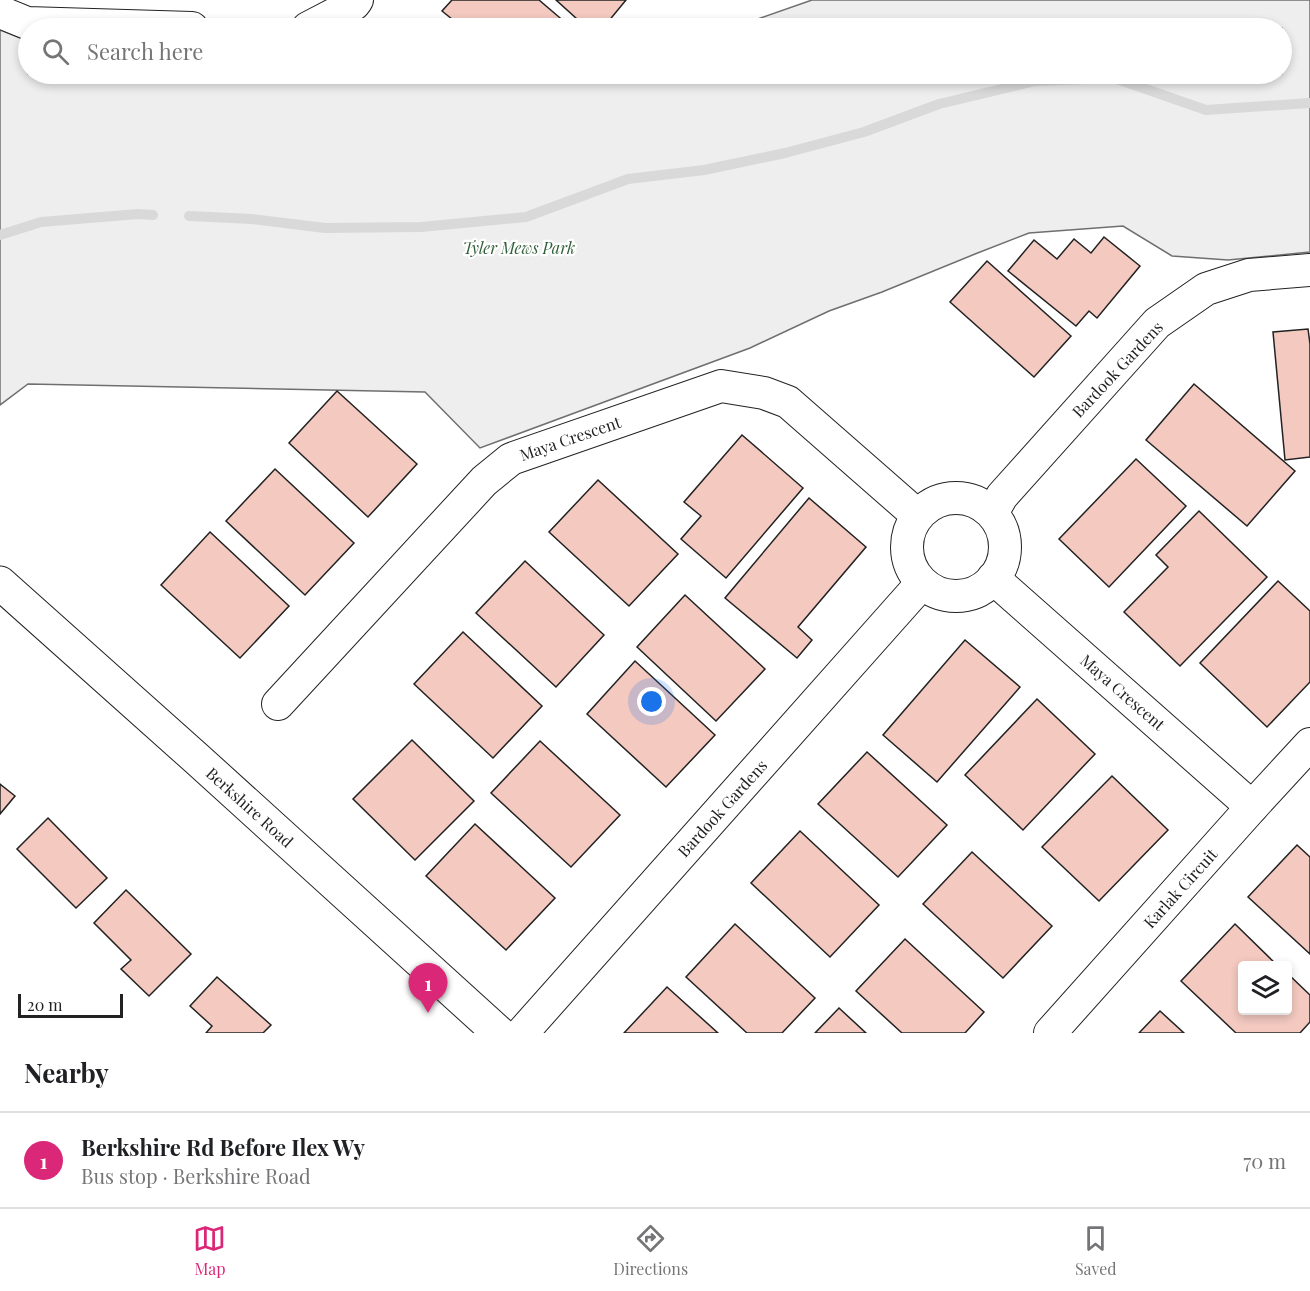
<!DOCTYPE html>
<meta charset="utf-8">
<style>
:root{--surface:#fff;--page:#f6f6f6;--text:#202124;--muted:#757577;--line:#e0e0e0;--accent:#db2777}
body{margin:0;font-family:"Playfair Display",serif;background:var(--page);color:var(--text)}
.controls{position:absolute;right:18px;bottom:18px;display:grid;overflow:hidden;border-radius:6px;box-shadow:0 3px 9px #0003}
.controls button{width:54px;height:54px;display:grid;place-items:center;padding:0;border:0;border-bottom:2px solid var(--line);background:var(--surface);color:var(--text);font:30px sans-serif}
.scale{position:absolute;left:18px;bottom:15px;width:105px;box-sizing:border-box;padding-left:6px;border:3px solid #222;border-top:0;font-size:16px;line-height:21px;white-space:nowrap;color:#222;-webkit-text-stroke:4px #fff;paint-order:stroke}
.you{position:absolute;left:652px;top:702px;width:21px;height:21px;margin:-15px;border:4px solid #fff;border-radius:50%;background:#1a73e8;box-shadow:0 0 0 9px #1a73e833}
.badge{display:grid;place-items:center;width:39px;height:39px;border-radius:50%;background:var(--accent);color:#fff;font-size:20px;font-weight:700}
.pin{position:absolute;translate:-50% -50px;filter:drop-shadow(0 2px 3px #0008)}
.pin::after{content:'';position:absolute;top:32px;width:21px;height:18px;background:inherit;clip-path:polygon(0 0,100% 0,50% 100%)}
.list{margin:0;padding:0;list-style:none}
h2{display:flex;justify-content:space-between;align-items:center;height:78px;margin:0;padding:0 24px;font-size:26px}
h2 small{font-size:20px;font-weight:400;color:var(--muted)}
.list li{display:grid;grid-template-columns:39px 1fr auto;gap:18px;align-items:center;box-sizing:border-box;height:96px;padding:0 24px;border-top:2px solid var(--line)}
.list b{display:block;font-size:22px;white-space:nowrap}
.list p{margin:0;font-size:20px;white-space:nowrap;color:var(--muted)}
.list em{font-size:20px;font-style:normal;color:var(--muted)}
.icon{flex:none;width:33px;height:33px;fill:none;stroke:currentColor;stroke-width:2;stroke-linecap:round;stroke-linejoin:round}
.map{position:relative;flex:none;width:1310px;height:1033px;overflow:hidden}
.search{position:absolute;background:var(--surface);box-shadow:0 3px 9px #0003;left:18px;right:18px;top:18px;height:66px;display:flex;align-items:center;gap:15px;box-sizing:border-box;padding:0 21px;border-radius:33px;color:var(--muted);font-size:22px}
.sheet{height:174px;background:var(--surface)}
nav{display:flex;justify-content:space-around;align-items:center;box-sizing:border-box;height:84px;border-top:2px solid var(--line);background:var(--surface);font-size:16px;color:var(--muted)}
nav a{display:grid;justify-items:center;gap:3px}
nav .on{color:var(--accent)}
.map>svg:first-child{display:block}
</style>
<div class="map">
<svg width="1310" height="1033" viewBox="0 0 1310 1033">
<rect width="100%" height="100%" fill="#fff"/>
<!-- green -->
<path fill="#eee" stroke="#6f6f6f" stroke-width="1.5" d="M 812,0 L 1310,0 L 1310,252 L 1228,260 L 1172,256 L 1123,226 L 1029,233 L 975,254 L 882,292 L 829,311 L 750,348 L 480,448 L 425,392 L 28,384 L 0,405 L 0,30 L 28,41 L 28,74 L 1282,74 L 1282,28 L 732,28 Z"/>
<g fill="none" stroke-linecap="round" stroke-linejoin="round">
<!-- stream -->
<g stroke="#d9d9d9" stroke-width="10">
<path d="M 189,216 L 252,219 L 325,228 L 421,227 L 526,217 L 628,179 L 704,170 L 785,153 L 864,132 L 939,104 L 1035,81 L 1114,78 L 1206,110 L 1310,103"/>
<path d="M 0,235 L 41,222 L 138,214 L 153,215"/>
</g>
</g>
<!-- building -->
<g fill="#f3c9c0" stroke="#222" stroke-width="1.5">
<path d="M 452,0 L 539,0 L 566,23 L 562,28 L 463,28 L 442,11 Z"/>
<path d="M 556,0 L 626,0 L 603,28 L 587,28 Z"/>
<path d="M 1104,237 L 1140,266 L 1097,318 L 1089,311 L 1076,326 L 1008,271 L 1034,240 L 1057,259 L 1074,239 L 1091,253 Z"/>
<path d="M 987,261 L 1071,336 L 1034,377 L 950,302 Z"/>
<path d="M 1308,329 L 1310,344 L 1310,457 L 1285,460 L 1273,332 Z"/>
<path d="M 1194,384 L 1295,471 L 1247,526 L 1146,440 Z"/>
<path d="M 337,391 L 417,464 L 368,517 L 289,443 Z"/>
<path d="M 742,435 L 803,488 L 726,578 L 681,539 L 701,516 L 684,502 Z"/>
<path d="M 1136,459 L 1186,506 L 1109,587 L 1059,539 Z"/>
<path d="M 275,469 L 354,543 L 305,595 L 226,521 Z"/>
<path d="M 598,480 L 678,554 L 629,606 L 549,532 Z"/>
<path d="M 809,498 L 866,547 L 798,627 L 812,640 L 797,658 L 725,598 Z"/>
<path d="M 1199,511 L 1267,577 L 1180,666 L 1124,612 L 1168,567 L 1156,555 Z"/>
<path d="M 210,532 L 289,606 L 240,658 L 161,585 Z"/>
<path d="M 525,561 L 604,635 L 556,687 L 476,613 Z"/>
<path d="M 1278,581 L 1310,611 L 1310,682 L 1267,727 L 1200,663 Z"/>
<path d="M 685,595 L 765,669 L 716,721 L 637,647 Z"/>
<path d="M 463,632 L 542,706 L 493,758 L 414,684 Z"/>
<path d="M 965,640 L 1020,687 L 937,782 L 883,735 Z"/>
<path d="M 635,661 L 715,735 L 666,787 L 587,714 Z"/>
<path d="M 1037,699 L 1095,754 L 1023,830 L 965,775 Z"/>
<path d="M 412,740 L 474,801 L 415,860 L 353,799 Z"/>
<path d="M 540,741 L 620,815 L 571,867 L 491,793 Z"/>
<path d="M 867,752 L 947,825 L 898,877 L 818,804 Z"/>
<path d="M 1112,776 L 1168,830 L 1099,901 L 1042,847 Z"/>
<path d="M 0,784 L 15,796 L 0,814 Z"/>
<path d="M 48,818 L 107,878 L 76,908 L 17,849 Z"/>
<path d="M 475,824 L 555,898 L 506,950 L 426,876 Z"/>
<path d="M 800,831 L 879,905 L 830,957 L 751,883 Z"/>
<path d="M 1297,845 L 1310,857 L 1310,954 L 1248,897 Z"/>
<path d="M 972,852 L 1052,926 L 1003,978 L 923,904 Z"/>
<path d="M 126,890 L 191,954 L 149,996 L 121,969 L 131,960 L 94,923 Z"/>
<path d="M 735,924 L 815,998 L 782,1033 L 747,1033 L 686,977 Z"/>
<path d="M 1235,924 L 1278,966 L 1242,966 L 1242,1010 L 1288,1010 L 1288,974 L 1310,995 L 1310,1022 L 1300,1033 L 1236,1033 L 1181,981 Z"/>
<path d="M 905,939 L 984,1012 L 965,1033 L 902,1033 L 856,991 Z"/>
<path d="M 217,977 L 271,1025 L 263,1033 L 206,1033 L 212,1026 L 190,1006 Z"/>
<path d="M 667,987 L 718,1033 L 624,1033 Z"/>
<path d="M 839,1008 L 866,1033 L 815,1033 Z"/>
<path d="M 1160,1011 L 1184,1033 L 1139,1033 Z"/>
</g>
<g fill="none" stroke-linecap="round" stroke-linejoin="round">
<!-- minor casing -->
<g stroke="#222" stroke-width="34">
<g id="minor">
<path d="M 0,12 L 27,23 L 192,28"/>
<path d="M 308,28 L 354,4 L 357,0"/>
<circle cx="956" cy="547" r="49"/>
<path d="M 992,513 L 1002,496 L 1157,323 L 1206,289 L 1249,275 L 1310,270"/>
<path d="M 993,578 L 1252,807"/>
<path d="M 278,704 L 484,481 L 511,459 L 721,386 L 764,393 L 788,402 L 917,515"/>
<path d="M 522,1033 L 922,583"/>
<path d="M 1050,1033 L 1252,807 L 1310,744"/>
</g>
</g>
<!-- secondary casing -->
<g stroke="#222" stroke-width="35">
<path id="secondary" d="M 0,583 L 196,758 L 499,1033"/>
</g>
<!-- minor -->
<use href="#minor" stroke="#fff" stroke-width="32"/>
<!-- secondary -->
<use href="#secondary" stroke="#fff" stroke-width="33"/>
</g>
<g text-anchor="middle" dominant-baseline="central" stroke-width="4.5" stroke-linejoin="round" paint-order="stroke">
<!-- park labels -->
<g font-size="16" font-style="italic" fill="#2f5e38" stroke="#fff">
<text x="519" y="247">Tyler Mews Park</text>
</g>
<!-- street labels -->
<g font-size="16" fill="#222" stroke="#fff">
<text transform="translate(1117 369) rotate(-47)">Bardook Gardens</text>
<text transform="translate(570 438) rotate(-19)">Maya Crescent</text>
<text transform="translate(1123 692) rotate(41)">Maya Crescent</text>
<text transform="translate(250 807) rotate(42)">Berkshire Road</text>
<text transform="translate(722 808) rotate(-48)">Bardook Gardens</text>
<text transform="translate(1180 888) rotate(-48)">Karlak Circuit</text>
</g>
</g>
</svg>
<div class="controls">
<button><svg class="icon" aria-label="layers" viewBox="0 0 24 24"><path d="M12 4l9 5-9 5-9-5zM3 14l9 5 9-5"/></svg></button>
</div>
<div class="scale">20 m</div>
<div class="you"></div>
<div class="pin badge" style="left:428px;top:1013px">1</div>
<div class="search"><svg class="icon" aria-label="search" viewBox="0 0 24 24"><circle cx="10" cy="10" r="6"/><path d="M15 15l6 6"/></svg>Search here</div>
</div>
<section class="sheet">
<h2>Nearby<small></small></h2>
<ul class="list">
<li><span class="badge">1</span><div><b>Berkshire Rd Before Ilex Wy</b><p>Bus stop · Berkshire Road</p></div><em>70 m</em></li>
</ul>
</section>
<nav>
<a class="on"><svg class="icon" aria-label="map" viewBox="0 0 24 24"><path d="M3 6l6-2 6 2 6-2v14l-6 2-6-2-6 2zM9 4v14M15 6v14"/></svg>Map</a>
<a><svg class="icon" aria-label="directions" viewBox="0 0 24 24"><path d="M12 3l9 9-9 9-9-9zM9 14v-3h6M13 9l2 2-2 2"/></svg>Directions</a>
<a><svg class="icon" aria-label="saved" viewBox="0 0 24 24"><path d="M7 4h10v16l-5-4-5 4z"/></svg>Saved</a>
</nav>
